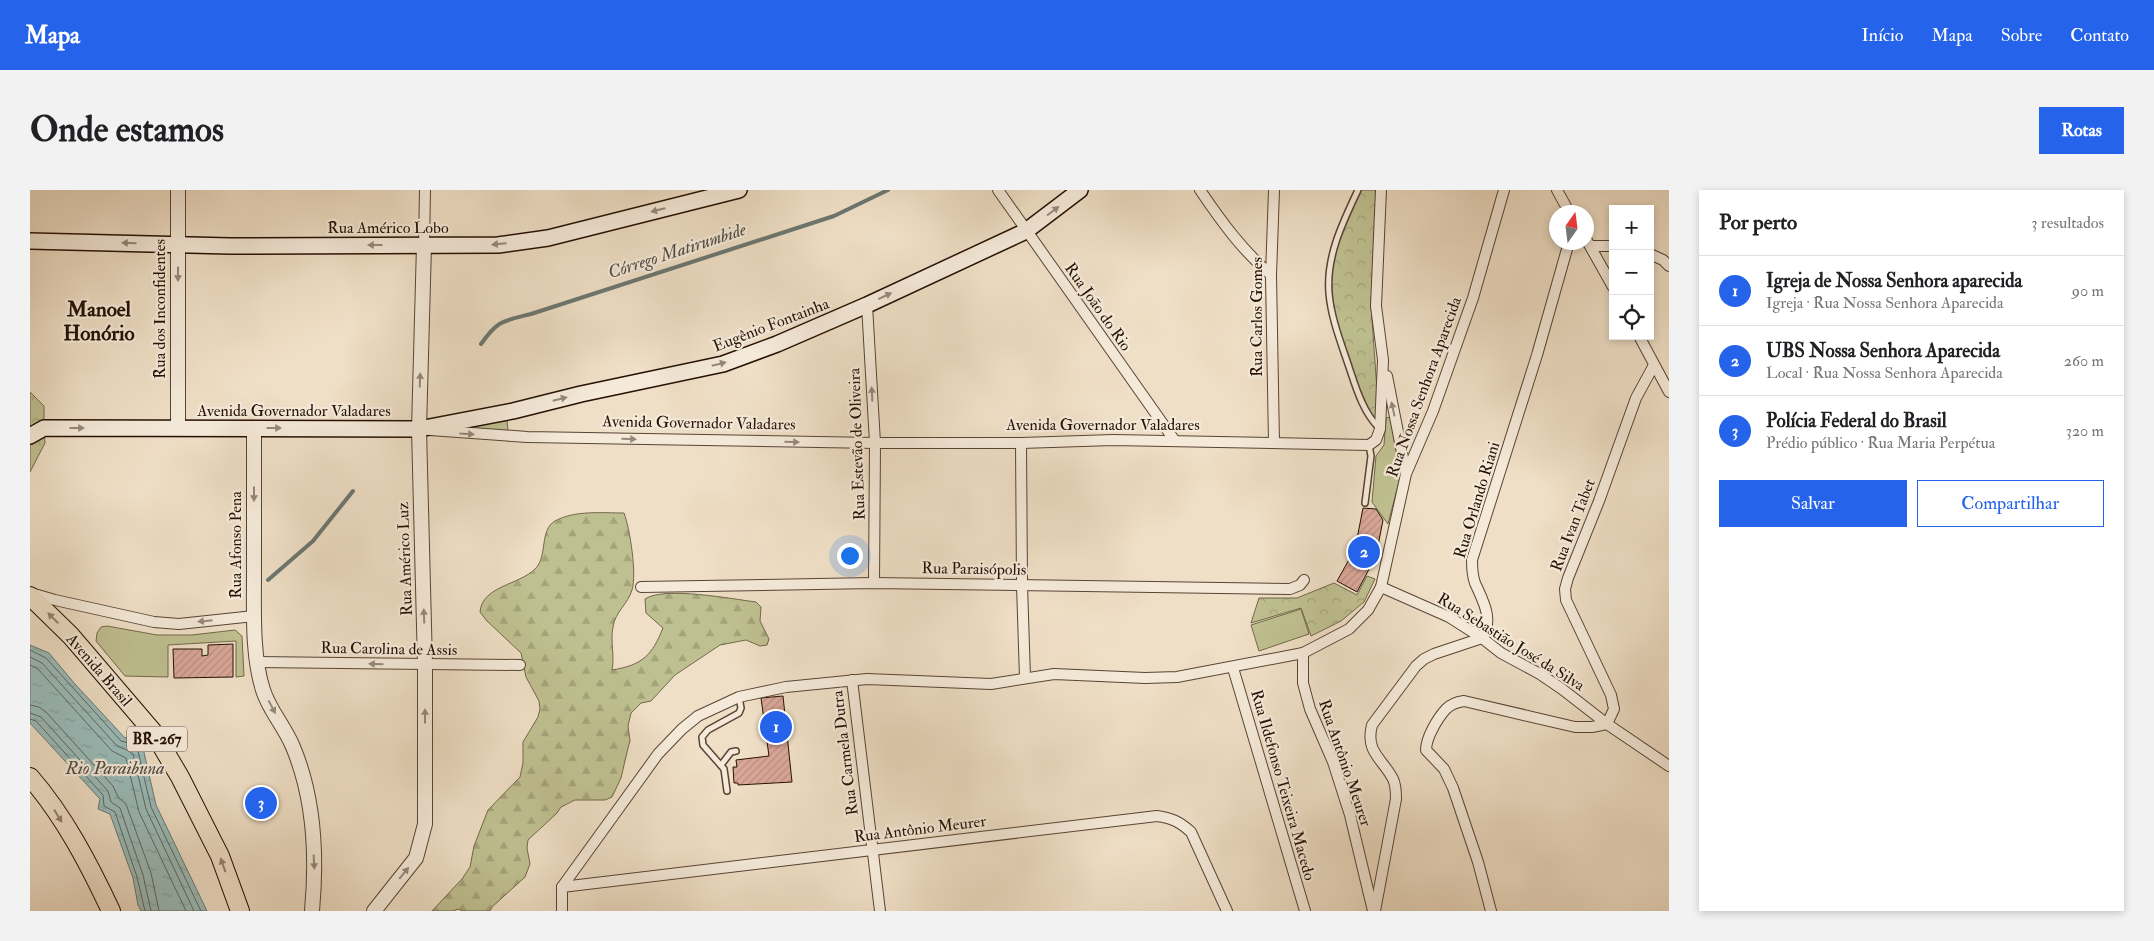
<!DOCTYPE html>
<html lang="pt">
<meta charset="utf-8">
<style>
:root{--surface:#fff;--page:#f2f2f2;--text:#202124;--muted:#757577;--line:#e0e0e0;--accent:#2563eb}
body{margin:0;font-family:"IM FELL Double Pica",serif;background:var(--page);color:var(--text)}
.controls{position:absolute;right:15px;top:15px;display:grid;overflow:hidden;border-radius:0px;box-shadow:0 2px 8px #0003}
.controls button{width:45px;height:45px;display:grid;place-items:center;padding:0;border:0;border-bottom:1px solid var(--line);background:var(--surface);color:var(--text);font:25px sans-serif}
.compass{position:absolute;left:1519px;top:15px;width:45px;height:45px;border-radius:50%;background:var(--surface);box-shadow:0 2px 8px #0003;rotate:14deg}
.you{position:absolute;left:819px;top:365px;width:18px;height:18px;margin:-12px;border:4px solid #fff;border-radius:50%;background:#1a73e8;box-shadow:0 0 0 8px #1a73e833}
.badge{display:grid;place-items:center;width:32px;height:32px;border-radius:50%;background:var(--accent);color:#fff;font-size:16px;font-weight:700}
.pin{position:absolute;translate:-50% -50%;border:2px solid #fff;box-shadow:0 1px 5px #0006}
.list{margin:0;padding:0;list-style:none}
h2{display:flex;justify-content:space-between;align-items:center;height:65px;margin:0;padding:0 20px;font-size:21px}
h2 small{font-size:16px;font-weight:400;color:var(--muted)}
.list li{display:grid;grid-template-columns:32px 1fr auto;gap:15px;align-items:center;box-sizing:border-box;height:70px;padding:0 20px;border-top:1px solid var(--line)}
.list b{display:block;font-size:19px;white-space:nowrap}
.list p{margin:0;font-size:16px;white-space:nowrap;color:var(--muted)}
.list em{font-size:16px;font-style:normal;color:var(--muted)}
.actions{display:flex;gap:10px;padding:15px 20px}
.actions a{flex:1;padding:11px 0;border:1px solid var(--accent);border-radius:0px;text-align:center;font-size:18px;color:var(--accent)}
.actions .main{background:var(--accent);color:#fff}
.icon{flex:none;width:28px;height:28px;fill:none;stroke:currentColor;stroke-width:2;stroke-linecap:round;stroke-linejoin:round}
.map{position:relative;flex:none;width:1639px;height:721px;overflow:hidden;border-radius:0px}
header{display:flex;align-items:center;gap:30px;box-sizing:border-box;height:70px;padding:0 25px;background:var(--accent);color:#fff}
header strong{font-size:24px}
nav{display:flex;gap:28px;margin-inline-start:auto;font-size:18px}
.intro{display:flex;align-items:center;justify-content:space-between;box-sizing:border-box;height:120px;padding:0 30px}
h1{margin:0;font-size:35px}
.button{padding:12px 22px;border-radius:0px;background:var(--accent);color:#fff;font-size:18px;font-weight:700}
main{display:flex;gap:30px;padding:0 30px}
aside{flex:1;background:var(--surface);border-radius:0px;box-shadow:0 2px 8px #0003}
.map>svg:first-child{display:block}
</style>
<header>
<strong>Mapa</strong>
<nav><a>Início</a><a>Mapa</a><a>Sobre</a><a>Contato</a></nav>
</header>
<div class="intro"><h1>Onde estamos</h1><a class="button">Rotas</a></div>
<main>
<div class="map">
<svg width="1639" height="721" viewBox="0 0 1639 721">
<defs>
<pattern id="forest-firs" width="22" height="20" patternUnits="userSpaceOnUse" patternTransform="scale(1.25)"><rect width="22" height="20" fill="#bfc091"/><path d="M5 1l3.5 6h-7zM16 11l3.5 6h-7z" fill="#a4a47b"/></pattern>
<pattern id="park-crowns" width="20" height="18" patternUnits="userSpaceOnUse" patternTransform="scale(1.25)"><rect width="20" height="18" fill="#bfc091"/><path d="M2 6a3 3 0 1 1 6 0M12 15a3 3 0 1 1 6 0" fill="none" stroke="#a4a47b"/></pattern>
<pattern id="water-ripples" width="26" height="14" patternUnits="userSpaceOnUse" patternTransform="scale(1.25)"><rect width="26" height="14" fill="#9abcba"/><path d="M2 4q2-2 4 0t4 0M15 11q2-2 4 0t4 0" fill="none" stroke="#85a19e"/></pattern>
<pattern id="building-hatch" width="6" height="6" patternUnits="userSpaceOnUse" patternTransform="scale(1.25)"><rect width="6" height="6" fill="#daa799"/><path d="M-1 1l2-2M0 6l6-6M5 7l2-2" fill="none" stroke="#bb8f82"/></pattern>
</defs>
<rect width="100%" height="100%" fill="#efdfc6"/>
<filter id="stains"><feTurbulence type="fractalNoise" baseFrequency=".004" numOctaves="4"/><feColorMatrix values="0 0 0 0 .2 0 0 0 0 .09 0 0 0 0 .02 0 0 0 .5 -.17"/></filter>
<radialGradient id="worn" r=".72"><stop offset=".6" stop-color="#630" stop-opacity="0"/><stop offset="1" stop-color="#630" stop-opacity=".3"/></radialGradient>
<!-- forest -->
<path fill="url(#forest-firs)" stroke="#72684a" d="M 594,323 C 600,339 607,384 602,400 C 598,414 585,422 583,437 C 580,452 585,466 582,480 C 613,475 622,465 633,438 L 616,423 L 615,409 C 634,396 702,409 726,412 L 731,417 L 730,431 L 739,449 L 737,455 L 730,456 L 716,450 L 690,455 L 645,485 L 621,511 L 611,513 L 601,523 L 598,536 L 600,551 L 598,558 L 591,588 L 582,607 L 575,610 L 545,610 L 531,617 L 527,623 L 498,650 L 497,658 L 500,674 L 495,687 L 462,717 L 460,721 L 433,721 L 428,719 L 423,721 L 402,721 L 432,689 L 440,677 L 444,656 L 458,620 L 490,587 L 493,573 L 493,552 L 508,527 L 510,519 L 509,511 L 496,487 L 491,463 L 457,431 L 450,422 C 452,396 489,395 505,379 C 518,367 509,340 525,331 C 545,320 573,323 594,323 Z"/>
<!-- park -->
<g fill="url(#park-crowns)" stroke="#72684a">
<path d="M 1331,0 L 1348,0 L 1341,115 L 1349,229 L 1345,230 C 1322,190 1294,117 1303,71 C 1309,45 1320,23 1331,0 Z"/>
<path d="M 0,202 L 14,216 L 14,237 L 0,245 Z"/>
<path d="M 476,220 L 479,251 L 423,241 Z"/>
<path d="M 14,240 L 15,253 L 0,282 L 0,248 Z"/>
<path d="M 1337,386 L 1345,389 L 1334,412 L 1311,431 L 1281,446 L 1271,418 L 1221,433 L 1229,408 L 1267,408 L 1304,393 L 1327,405 Z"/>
</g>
<!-- garden -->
<g fill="#bfc091" stroke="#72684a">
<path d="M 1361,227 L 1373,276 L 1358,334 L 1342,312 L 1346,266 L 1354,255 L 1356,228 Z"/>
<path d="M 1271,419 L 1279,444 L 1229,461 L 1221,435 Z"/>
<path d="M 77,436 L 127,445 L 162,445 L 205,440 L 212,446 L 214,486 L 206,487 L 206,451 L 138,455 L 138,487 L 95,486 L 66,451 L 67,443 L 71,437 Z"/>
</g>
<!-- water -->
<path fill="url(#water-ripples)" stroke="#6b7771" d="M 0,455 L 19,463 L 44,493 L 95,548 L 100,547 L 113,558 L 126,615 L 177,721 L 111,721 L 108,715 L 103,688 L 80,624 L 68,619 L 70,609 L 0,533 Z"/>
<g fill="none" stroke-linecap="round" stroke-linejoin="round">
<!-- shore -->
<g stroke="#60665f" stroke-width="1">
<path d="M 0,460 L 16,468 L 91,551 L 99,553 L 108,561 L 121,617 L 171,721"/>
<path d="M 0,467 L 12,473 L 87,556 L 97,560 L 103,564 L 116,619 L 164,721"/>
<path d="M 0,475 L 8,479 L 82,561 L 96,568 L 109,622 L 156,721"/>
<path d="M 0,515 L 9,517 L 16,522 L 83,596 L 88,607 L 96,614 L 121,683 L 129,721"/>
<path d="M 0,523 L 11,527 L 78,601 L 81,612 L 90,618 L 113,685 L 121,721"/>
<path d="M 0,529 L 6,531 L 73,605 L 74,616 L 85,622 L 107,687 L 115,721"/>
</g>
<!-- stream -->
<g stroke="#6b7771" stroke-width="4">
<path d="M 451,154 C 468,130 473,131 501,124 L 804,26 L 858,0"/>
<path d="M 238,390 L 283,351 L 323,301"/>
<path d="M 105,557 L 110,548"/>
</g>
</g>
<!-- building -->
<g fill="url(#building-hatch)" stroke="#251004">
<path d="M 1333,318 L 1346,319 L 1353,330 L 1346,366 L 1327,402 L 1307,391 L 1325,359 Z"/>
<path d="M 203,454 L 203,487 L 144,488 L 143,459 L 172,459 L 172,466 L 178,465 L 178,455 Z"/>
<path d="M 753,506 L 762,592 L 708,595 L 708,593 L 704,593 L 703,577 L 707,577 L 706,570 L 739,566 L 731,508 Z"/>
</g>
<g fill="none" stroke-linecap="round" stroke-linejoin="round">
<!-- service casing -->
<g stroke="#584434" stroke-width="8">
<g id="service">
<path d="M 1328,0 C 1313,32 1296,66 1299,103 C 1301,128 1311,153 1319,177 C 1326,198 1333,222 1349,238"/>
<path d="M 1335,313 L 1341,266 L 1339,255"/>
<path d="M 691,575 L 701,562 L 706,561"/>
<path d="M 697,601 L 694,579 L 673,555 L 672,547 L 678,540 L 709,523 L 711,518 L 709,507"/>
</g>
</g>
<!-- minor casing -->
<g stroke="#584434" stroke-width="12">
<g id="minor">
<path d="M 968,0 L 1145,251"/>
<path d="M 1170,0 C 1191,31 1212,60 1241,85"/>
<path d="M 1244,0 L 1241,85 L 1244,253"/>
<path d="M 1527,0 L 1539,22"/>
<path d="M 1556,49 L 1583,97"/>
<path d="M 394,55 L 395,0"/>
<path d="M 1561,56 L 1583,56"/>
<path d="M 1620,64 L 1633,70 L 1639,76"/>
<path d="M 837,115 L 845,253 L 844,393"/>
<path d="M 1609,146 L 1639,202"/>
<path d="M 1357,186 L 1376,283"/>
<path d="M 400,240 L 497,247 L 845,253 L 991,253 L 1083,250 L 1339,255 L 1346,250 L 1350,239 L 1353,170 L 1346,116 L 1351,0"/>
<path d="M 991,253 L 992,395 L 995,488"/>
<path d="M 611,397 L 844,393 L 1260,399 L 1270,395 L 1274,390"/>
<path d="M 1351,397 L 1419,427 L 1452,448 L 1471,463 L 1510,484 L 1532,499 L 1577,534 L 1639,576"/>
<path d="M 1,403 L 25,410 L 124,432 L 149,434 L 224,426"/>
<path d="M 1273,463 L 1273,493 L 1280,519 L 1303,572 L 1320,625 L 1343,721"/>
<path d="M 227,472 L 490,475"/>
<path d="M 1203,478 L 1275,721"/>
<path d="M 822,490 L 850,721"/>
<path d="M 532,697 L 628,564 L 652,539 L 668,526 L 709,507 L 756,497 L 837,489 L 961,494 L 1024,484 L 1115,488 L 1147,487 L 1273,463 L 1319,439 L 1338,420 L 1351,397 L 1376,284 L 1403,221 L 1443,108 L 1474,0"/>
<path d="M 532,697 L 1127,626 C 1142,628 1150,632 1161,642 L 1197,721"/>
<path d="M 532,721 L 532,697"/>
<path d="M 1345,721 L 1366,609 C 1366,602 1366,595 1363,589 C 1352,568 1335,562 1342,535 L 1386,476 L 1394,469 L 1404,464 L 1452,448 C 1464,429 1453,411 1445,393 C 1442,385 1442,377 1442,370 L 1507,165 L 1539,52"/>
<path d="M 1461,721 L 1448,672 L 1423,598 L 1414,579 L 1396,560 C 1396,548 1407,529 1416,519 C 1421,514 1427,512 1434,511 L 1545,537 L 1562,537 L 1577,534 L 1584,519 L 1581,505 L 1536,410 L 1535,399 L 1538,388 L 1569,311 L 1606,208 L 1624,175"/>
</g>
</g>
<!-- tertiary casing -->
<g stroke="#584434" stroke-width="16">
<g id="tertiary">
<path d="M 148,238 L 148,0"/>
<path d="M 224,238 C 224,287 224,337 224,386 C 224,421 222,466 233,500 C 239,520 255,537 263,557 C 284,607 287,667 282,721"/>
<path d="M 344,721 L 386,668 L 395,634 L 395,475 L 389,239 L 394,55"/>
</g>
</g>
<!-- secondary casing -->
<g stroke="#251004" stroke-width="18">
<g id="secondary">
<path d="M 0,51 L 200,56 L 468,55 L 518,48 L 709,0"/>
<path d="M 0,246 L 14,238 L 389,239 L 483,221 L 551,204 L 693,174 L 747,154 L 837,115 L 996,41 L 1050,0"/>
</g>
</g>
<!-- trunk casing -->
<g stroke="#251004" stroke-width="20">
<g id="trunk">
<path d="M 0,406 L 41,446 L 124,543 L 150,587 L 190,666 L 210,721"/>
<path d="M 0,587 C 34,626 59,674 81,721"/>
</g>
</g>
<!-- service -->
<use href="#service" stroke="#f5eada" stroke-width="5"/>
<!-- minor -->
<use href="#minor" stroke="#f5eada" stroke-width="10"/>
<!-- tertiary -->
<use href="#tertiary" stroke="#f5eada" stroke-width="14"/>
<!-- secondary -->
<use href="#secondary" stroke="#f5eada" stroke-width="15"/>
<!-- trunk -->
<use href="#trunk" stroke="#efdfc6" stroke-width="18"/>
</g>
<!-- one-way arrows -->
<defs><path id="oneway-solid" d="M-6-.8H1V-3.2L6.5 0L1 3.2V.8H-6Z" transform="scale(1.25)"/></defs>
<g fill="#97887a">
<use href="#oneway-solid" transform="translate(628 20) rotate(166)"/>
<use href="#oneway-solid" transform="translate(1023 21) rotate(-37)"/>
<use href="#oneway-solid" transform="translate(99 53) rotate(-179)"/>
<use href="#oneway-solid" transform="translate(469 54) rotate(175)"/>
<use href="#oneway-solid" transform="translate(345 55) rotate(180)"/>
<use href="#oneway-solid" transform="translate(148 84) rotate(90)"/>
<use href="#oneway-solid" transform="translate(855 106) rotate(-25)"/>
<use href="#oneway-solid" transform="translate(689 174) rotate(-14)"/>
<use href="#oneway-solid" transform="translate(390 190) rotate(-88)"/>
<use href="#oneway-solid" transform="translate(842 204) rotate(-93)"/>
<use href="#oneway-solid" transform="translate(530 209) rotate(-14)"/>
<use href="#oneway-solid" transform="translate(1363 219) rotate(-102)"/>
<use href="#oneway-solid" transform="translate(47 238)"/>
<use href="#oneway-solid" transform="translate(244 238)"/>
<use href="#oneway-solid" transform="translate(437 244) rotate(3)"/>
<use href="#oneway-solid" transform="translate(599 249) rotate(1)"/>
<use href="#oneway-solid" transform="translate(762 252) rotate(1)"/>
<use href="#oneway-solid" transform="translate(224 304) rotate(90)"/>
<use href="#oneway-solid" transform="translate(394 426) rotate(-92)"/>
<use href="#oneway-solid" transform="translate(175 431) rotate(174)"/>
<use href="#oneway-solid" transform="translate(346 474) rotate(-179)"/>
<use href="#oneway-solid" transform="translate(242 517) rotate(62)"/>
<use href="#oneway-solid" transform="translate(395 526) rotate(-90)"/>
<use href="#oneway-solid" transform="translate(284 672) rotate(87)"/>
<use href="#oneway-solid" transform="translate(374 683) rotate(-51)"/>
</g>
<g fill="#94826f">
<use href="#oneway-solid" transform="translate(23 428) rotate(-135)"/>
<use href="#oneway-solid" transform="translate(28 626) rotate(58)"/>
<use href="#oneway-solid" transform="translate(193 675) rotate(-110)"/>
</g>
<g text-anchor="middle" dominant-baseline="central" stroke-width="4.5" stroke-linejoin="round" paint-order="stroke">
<!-- shield labels -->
<rect fill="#f5eada" stroke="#635144" stroke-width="1" x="97" y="536.5" width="60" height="25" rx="4"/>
<g font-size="15" font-weight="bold" fill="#251004">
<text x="127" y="549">BR-267</text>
</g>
<!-- street labels -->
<g font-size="16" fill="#251004" stroke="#f5eada">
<text x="358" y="38">Rua Américo Lobo</text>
<text transform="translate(1068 117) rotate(55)">Rua João do Rio</text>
<text transform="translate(130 119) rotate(-90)">Rua dos Inconfidentes</text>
<text transform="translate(1227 127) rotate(-90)">Rua Carlos Gomes</text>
<text transform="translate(741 135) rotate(-21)">Eugênio Fontainha</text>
<text transform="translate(1394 197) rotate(-70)">Rua Nossa Senhora Aparecida</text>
<text x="264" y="221">Avenida Governador Valadares</text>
<text transform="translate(669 233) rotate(1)">Avenida Governador Valadares</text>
<text x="1073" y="235">Avenida Governador Valadares</text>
<text transform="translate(827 254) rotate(-92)">Rua Estevão de Oliveira</text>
<text transform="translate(1447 310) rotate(-73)">Rua Orlando Riani</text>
<text transform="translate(1543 335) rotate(-69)">Rua Ivan Tabet</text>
<text transform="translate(206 355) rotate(-90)">Rua Afonso Pena</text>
<text transform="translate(375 369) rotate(-92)">Rua Américo Luz</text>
<text transform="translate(944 379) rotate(1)">Rua Paraisópolis</text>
<text transform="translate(1481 452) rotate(32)">Rua Sebastião José da Silva</text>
<text transform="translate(359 459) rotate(1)">Rua Carolina de Assis</text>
<text transform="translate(69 480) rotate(49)">Avenida Brasil</text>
<text transform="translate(815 563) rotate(-97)">Rua Carmela Dutra</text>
<text transform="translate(1315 573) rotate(71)">Rua Antônio Meurer</text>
<text transform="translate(1253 595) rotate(74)">Rua Ildefonso Teixeira Macedo</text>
<text transform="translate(890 639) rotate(-7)">Rua Antônio Meurer</text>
</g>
<!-- water labels -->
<g font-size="18" font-style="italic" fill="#4e4c44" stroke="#f5eada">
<text transform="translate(647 61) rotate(-18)">Córrego Matirumbide</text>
<text x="85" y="578">Rio Paraibuna</text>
</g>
<!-- district labels -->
<g font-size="21" font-weight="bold" fill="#251004" stroke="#f5eada">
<text x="69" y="119">Manoel<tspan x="69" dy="24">Honório</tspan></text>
</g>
</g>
<rect width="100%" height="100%" filter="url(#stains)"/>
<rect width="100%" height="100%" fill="url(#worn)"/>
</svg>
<div class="controls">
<button>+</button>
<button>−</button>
<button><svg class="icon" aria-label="locate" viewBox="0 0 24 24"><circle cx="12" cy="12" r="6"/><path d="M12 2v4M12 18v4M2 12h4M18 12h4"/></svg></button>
</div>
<svg class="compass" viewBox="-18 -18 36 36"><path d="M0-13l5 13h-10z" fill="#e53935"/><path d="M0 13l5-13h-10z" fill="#757577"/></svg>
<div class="you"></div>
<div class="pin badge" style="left:746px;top:537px">1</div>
<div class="pin badge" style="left:1334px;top:362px">2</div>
<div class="pin badge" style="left:231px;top:613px">3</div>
</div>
<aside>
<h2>Por perto<small>3 resultados</small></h2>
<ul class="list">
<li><span class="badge">1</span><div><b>Igreja de Nossa Senhora aparecida</b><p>Igreja · Rua Nossa Senhora Aparecida</p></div><em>90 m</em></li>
<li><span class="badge">2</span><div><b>UBS Nossa Senhora Aparecida</b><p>Local · Rua Nossa Senhora Aparecida</p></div><em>260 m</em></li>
<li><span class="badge">3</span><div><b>Polícia Federal do Brasil</b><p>Prédio público · Rua Maria Perpétua</p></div><em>320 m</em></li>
</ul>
<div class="actions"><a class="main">Salvar</a><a>Compartilhar</a></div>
</aside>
</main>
